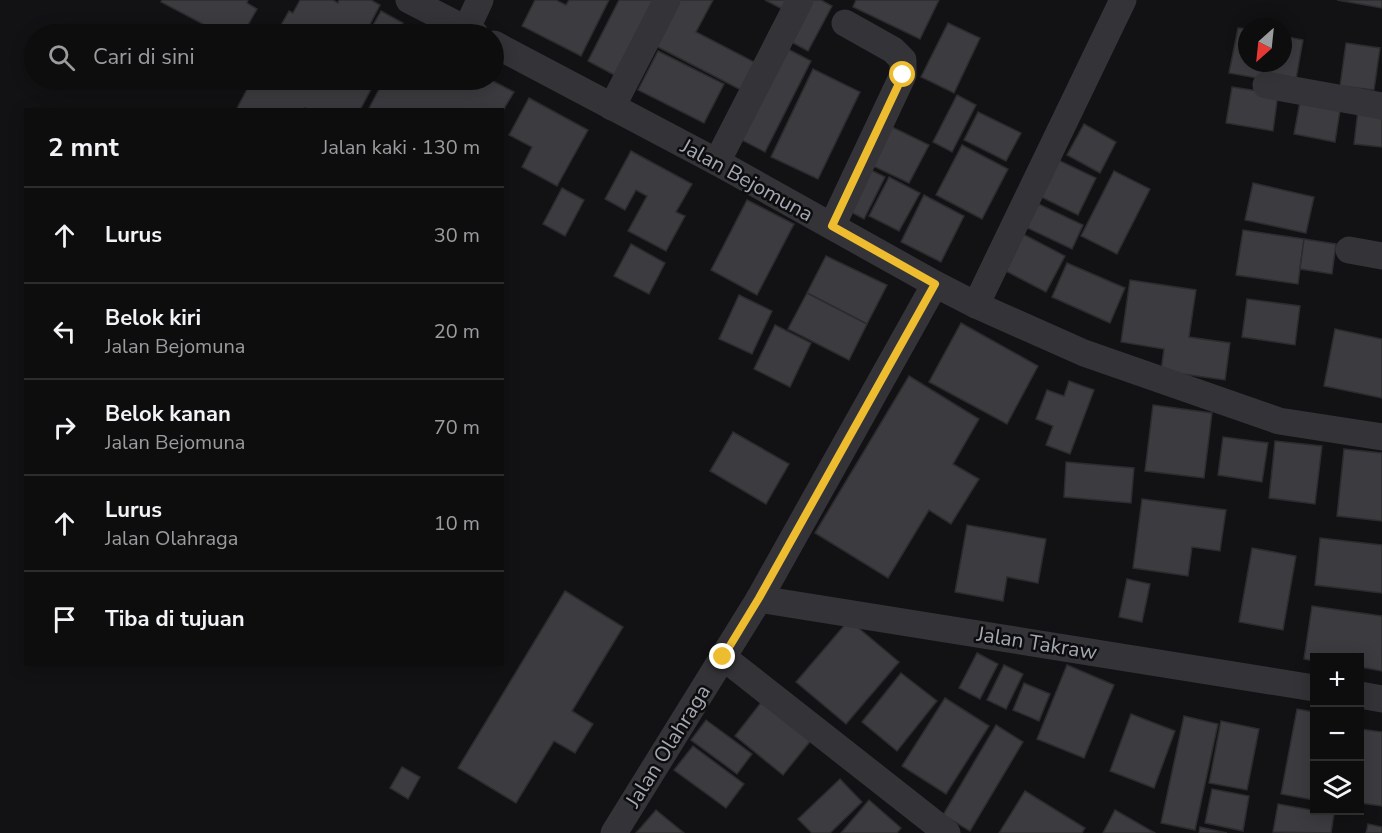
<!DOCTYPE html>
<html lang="id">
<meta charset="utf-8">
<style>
:root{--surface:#0e0d0e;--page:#171617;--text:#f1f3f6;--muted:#9b9c9e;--line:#2e2d2e}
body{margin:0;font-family:"Nunito Sans",sans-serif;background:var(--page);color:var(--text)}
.controls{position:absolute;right:18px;bottom:18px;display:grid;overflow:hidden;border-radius:0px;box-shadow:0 3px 15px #0003}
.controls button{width:54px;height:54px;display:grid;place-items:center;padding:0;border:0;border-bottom:2px solid var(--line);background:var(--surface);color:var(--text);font:30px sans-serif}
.compass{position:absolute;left:1238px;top:18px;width:54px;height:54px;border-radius:50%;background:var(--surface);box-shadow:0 3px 15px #0003;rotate:207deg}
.stop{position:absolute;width:18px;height:18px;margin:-14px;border:4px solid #eebc2f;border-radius:50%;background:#fff}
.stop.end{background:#eebc2f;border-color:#fff;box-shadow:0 2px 6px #0008}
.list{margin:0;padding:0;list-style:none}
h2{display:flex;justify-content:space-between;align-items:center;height:78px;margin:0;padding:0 24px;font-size:26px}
h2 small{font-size:20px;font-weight:400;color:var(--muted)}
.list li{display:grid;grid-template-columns:39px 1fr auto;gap:18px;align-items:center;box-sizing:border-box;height:96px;padding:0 24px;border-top:2px solid var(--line)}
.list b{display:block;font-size:22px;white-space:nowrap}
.list p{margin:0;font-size:20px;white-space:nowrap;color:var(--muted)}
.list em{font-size:20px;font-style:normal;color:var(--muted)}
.icon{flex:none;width:33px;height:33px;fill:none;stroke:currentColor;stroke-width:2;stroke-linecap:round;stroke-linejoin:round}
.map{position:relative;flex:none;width:1382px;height:833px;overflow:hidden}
.search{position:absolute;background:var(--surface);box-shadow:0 3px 15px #0003;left:24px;top:24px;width:480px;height:66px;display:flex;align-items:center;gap:15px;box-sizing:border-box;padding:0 21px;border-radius:33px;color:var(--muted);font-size:22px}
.panel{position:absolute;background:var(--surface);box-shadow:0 3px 15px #0003;left:24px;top:108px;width:480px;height:558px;border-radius:0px}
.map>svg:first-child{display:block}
</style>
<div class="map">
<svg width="1382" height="833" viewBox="0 0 1382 833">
<rect width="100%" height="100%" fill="#121113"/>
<!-- building -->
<g fill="#3c3c40" stroke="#2c2c2f" stroke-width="1.5">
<path d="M 162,0 L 248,0 L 247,3 L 257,9 L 243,34 L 197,34 L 203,24 L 161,2 Z"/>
<path d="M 300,0 L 333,0 L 338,3 L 339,0 L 371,0 L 380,5 L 365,34 L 276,34 L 289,11 L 293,13 Z"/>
<path d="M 535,0 L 556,0 L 566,5 L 569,0 L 609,0 L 581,56 L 522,26 Z"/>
<path d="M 619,0 L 654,0 L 616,76 L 588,61 Z"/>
<path d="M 670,0 L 713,0 L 696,32 L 756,63 L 741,90 L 648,42 Z"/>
<path d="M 765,0 L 791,0 L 786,11 Z"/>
<path d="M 803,0 L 821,0 L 832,6 L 808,51 L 784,38 Z"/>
<path d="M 856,0 L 939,0 L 920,39 L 853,7 Z"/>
<path d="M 1337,0 L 1382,0 L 1382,8 Z"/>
<path d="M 381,11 L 403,23 L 397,34 L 368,34 Z"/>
<path d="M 948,23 L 980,38 L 954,93 L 921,77 Z"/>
<path d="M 1238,28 L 1247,29 L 1247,63 L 1283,63 L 1283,36 L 1303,40 L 1295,85 L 1229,73 Z"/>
<path d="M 1346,43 L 1380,48 L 1374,90 L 1340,86 Z"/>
<path d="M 784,47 L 811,61 L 765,152 L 738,138 Z"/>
<path d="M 658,51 L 724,84 L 704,123 L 638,90 Z"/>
<path d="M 813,69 L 860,92 L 818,179 L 771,157 Z"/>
<path d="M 252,80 L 376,80 L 360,110 L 309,110 L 305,108 L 305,110 L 236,110 Z"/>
<path d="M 384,80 L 491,80 L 514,92 L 502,112 L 502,110 L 368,110 Z"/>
<path d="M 1232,87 L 1278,94 L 1273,131 L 1226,123 Z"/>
<path d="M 957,95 L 976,105 L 952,152 L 933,142 Z"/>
<path d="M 1301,96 L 1341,104 L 1335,142 L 1294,134 Z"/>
<path d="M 529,98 L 588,130 L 557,186 L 522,167 L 532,147 L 509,135 Z"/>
<path d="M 1358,110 L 1382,113 L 1382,147 L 1354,144 Z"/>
<path d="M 978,112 L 1021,133 L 1006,161 L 964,140 Z"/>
<path d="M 1084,124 L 1116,142 L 1100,173 L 1067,155 Z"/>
<path d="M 892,127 L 929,145 L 909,183 L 873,166 Z"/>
<path d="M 962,145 L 1008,169 L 982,219 L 936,195 Z"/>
<path d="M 631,151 L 692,184 L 676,212 L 685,216 L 666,251 L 628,231 L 647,196 L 636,190 L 625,210 L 605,199 Z"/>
<path d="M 1056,159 L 1096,178 L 1078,215 L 1039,196 Z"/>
<path d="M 869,169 L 885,177 L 864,219 L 847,210 Z"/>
<path d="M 1114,171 L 1150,189 L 1117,254 L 1081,236 Z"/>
<path d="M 889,177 L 920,193 L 899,231 L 869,216 Z"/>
<path d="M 1253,183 L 1314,197 L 1306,233 L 1245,220 Z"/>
<path d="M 562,188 L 584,200 L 565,236 L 543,224 Z"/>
<path d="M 924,195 L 964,216 L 941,262 L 901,242 Z"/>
<path d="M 747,200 L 794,224 L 757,295 L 711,270 Z"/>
<path d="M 1030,200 L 1083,225 L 1072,249 L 1019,224 Z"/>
<path d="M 1243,230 L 1304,239 L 1298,284 L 1236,275 Z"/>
<path d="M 1019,232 L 1065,256 L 1046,292 L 1000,268 Z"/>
<path d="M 1304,239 L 1336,244 L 1332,274 L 1300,269 Z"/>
<path d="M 631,244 L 665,263 L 649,294 L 614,276 Z"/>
<path d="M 826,256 L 887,285 L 867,324 L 807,293 Z"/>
<path d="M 1067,263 L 1125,288 L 1110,323 L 1052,297 Z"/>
<path d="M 1130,280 L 1196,290 L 1189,337 L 1230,343 L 1225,380 L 1161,371 L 1164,349 L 1121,342 Z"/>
<path d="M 807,293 L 867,324 L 849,360 L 788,329 Z"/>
<path d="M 739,295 L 772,311 L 752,354 L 719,339 Z"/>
<path d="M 1247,299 L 1300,306 L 1295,345 L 1242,337 Z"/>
<path d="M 961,323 L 1038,366 L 1007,424 L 929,382 Z"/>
<path d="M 775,325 L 811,343 L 790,387 L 754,369 Z"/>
<path d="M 1335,329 L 1382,339 L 1382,398 L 1324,386 Z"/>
<path d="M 909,376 L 979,419 L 953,464 L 979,479 L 951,524 L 929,510 L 888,578 L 815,533 Z"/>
<path d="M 1069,381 L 1094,390 L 1070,454 L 1046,445 L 1053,426 L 1036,419 L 1047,390 L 1064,396 Z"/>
<path d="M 1153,405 L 1212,413 L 1204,478 L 1145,471 Z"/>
<path d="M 733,432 L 789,464 L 766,504 L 710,471 Z"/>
<path d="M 1223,437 L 1268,443 L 1262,482 L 1218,475 Z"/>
<path d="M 1275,441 L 1322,446 L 1315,504 L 1269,498 Z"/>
<path d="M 1344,449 L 1382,453 L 1382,521 L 1337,516 Z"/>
<path d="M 1066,462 L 1134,468 L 1131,503 L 1064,497 Z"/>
<path d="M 1142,499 L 1226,510 L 1220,551 L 1192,547 L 1188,576 L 1133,568 Z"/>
<path d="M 967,525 L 1046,539 L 1038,583 L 1007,577 L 1003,601 L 955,592 Z"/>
<path d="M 1320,538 L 1382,545 L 1382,593 L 1315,585 Z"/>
<path d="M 1252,548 L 1296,556 L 1283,630 L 1239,622 Z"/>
<path d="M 1127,579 L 1150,584 L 1142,622 L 1119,617 Z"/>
<path d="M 565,591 L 623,627 L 572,711 L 593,724 L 575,753 L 554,741 L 516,803 L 458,768 Z"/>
<path d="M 1312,606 L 1382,616 L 1382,671 L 1360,667 L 1360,658 L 1314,658 L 1314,661 L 1304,659 Z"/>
<path d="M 849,620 L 899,662 L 846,724 L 796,682 Z"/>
<path d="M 977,653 L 998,664 L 980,699 L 959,688 Z"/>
<path d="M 1004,665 L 1023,674 L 1006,709 L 987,700 Z"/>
<path d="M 1067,665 L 1114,685 L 1084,758 L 1037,739 Z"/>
<path d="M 901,673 L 937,701 L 897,751 L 862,722 Z"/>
<path d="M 1024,683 L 1050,694 L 1039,721 L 1013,710 Z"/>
<path d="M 945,698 L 989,726 L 946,794 L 902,766 Z"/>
<path d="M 763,700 L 812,739 L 783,775 L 735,736 Z"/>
<path d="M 1297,709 L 1314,712 L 1314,800 L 1281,794 Z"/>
<path d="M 1131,714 L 1175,731 L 1154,788 L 1110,771 Z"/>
<path d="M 1184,716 L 1218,724 L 1195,830 L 1161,823 Z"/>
<path d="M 706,720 L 752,754 L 737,774 L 691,740 Z"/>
<path d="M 1221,721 L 1259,729 L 1247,790 L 1209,783 Z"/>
<path d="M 996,725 L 1023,742 L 970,831 L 943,815 Z"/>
<path d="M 1360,729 L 1382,732 L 1382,806 L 1360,803 Z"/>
<path d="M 693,746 L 744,784 L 726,808 L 674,770 Z"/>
<path d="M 402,767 L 420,777 L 408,799 L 390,788 Z"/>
<path d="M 840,779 L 862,802 L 830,833 L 812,833 L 798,819 Z"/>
<path d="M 1212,789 L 1249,796 L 1243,831 L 1205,823 Z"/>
<path d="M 1025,791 L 1085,828 L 1082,833 L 999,833 Z"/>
<path d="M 869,800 L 901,828 L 897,833 L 841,833 Z"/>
<path d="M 1278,804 L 1334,814 L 1331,833 L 1273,832 Z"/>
<path d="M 656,810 L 684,833 L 636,833 Z"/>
<path d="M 1115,810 L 1155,833 L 1103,833 Z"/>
<path d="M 1368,824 L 1382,827 L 1382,833 L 1366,833 Z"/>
<path d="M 1200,827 L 1227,833 L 1199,833 Z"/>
</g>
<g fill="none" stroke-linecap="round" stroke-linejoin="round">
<!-- street -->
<g stroke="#333338" stroke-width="27">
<path d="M 409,0 L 475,34"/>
<path d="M 466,30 L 480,0"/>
<path d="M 494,44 L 717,162 L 935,284 L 976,305 L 1084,353 L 1279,421 L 1382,437"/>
<path d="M 1266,85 L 1382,106"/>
<path d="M 612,107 L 667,0"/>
<path d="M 717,162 L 800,0"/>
<path d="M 832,226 L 903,75 L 903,60 L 893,50 L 845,23"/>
<path d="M 1349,250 L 1382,256"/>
<path d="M 976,305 L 1123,0"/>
<path d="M 759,599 L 1314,688"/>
<path d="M 723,657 L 947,833"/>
<path d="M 1360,695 L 1382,699"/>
<path d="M 614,833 L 759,599 L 935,284"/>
</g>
</g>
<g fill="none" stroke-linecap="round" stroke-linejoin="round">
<!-- route -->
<path stroke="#eebc2f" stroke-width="8" d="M 723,657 L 759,598 L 935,284 L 832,226 L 903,75"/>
</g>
<g text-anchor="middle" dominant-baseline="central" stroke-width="5" stroke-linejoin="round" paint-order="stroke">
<!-- street labels -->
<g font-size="21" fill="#a3a7b3" stroke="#0d0d0e">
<text transform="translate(747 180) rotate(29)">Jalan Bejomuna</text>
<text transform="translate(1037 643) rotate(9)">Jalan Takraw</text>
<text transform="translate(668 746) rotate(-58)">Jalan Olahraga</text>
</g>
</g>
</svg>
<div class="controls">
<button>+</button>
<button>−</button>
<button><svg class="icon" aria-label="layers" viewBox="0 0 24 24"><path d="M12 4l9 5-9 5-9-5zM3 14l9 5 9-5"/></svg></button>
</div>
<svg class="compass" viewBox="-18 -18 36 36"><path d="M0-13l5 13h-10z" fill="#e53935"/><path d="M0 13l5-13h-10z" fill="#9b9c9e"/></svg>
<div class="stop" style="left:903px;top:75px"></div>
<div class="stop end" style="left:723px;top:657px"></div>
<div class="search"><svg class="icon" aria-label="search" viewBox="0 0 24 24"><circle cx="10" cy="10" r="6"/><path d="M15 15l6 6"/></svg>Cari di sini</div>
<section class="panel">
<h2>2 mnt<small>Jalan kaki · 130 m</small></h2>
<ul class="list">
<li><svg class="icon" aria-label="ahead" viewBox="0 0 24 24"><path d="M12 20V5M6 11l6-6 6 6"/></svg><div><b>Lurus</b></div><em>30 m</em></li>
<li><svg class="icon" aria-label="left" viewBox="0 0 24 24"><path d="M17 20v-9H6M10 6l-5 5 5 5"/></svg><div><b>Belok kiri</b><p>Jalan Bejomuna</p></div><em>20 m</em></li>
<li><svg class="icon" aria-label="right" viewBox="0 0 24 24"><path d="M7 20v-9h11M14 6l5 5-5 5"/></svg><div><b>Belok kanan</b><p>Jalan Bejomuna</p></div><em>70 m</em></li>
<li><svg class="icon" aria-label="ahead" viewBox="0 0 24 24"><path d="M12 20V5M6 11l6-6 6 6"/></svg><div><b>Lurus</b><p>Jalan Olahraga</p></div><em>10 m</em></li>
<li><svg class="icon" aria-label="arrive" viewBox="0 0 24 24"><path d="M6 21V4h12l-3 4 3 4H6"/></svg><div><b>Tiba di tujuan</b></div></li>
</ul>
</section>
</div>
